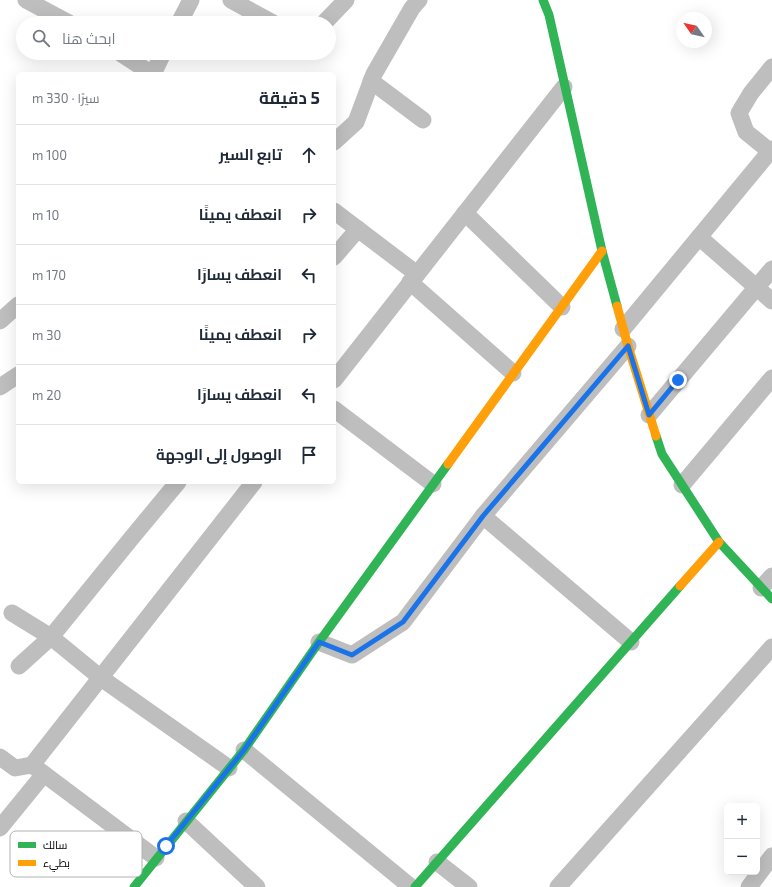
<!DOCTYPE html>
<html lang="ar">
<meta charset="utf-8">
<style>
:root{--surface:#fff;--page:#f6f6f7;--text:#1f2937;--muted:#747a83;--line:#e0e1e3}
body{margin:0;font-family:"Exo 2",Cairo,sans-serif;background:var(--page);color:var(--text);direction:rtl}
.controls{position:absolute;right:12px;bottom:12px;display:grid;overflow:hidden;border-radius:6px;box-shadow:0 4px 16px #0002}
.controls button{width:36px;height:36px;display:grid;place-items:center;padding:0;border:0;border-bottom:1px solid var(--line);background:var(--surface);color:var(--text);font:20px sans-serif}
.compass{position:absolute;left:676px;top:12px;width:36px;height:36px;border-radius:50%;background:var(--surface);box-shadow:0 4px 16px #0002;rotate:304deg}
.stop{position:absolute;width:12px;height:12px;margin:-9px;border:3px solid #1a73e8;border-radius:50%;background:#fff}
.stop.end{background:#1a73e8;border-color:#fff;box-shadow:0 1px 4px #0008}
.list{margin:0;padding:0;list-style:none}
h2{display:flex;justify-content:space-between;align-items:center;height:52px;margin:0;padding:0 16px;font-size:17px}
h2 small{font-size:13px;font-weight:400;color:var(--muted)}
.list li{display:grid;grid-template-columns:26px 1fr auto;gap:12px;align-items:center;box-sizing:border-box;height:60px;padding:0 16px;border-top:1px solid var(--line)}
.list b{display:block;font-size:15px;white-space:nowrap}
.list em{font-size:13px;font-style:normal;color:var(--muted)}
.icon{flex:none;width:22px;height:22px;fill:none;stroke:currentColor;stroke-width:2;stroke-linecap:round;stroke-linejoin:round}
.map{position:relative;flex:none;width:772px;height:887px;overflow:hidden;direction:ltr}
.search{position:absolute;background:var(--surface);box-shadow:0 4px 16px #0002;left:16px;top:16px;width:320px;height:44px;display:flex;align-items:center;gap:10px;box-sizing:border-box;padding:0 14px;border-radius:22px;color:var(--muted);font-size:15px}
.panel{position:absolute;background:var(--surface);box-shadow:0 4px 16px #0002;left:16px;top:72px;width:320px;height:412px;border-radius:6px;direction:rtl}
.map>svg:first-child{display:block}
</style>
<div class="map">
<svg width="772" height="887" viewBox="0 0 772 887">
<rect width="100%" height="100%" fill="#fff"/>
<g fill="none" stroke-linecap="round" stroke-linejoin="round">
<!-- street -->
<g stroke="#bebebe" stroke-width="17">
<path d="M 26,0 L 69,23"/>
<path d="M 231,0 L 273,23"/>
<path d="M 179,23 L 191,0"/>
<path d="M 324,23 L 346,0"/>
<path d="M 120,53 L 152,74"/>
<path d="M 772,67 L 751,93 L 739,113 L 746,132 L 772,153"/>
<path d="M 153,74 L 163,53"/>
<path d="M 371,81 L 423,120"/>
<path d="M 334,142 L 356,122 L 374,74 L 412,8 L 419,0"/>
<path d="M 334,211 L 417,274"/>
<path d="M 465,213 L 562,307"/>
<path d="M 699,237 L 772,301"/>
<path d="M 334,257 L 358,229"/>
<path d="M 410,282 L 513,373"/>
<path d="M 0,321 L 18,305"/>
<path d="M 623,329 L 772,149"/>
<path d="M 334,380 L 564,87"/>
<path d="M 0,387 L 18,375"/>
<path d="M 334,409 L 433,484"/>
<path d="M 649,415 L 772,269"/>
<path d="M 682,485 L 772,378"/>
<path d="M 483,516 L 631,642"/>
<path d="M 761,588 L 772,576"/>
<path d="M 12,613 L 51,637 L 101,678 L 229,768"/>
<path d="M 319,642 L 352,655 L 403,622 L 483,516 L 628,346"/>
<path d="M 19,666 L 51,637 L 134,535 L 178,482"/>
<path d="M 244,750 L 411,887"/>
<path d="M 0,757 L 15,768 L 32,765 L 156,858"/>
<path d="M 32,765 L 254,482"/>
<path d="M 186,821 L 257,887"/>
<path d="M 0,828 L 44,774"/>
<path d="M 437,862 L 469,887"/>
<path d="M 558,887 L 772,647"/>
<path d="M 749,887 L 772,856"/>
</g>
<!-- fast -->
<g stroke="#30b455" stroke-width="9">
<path d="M 543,0 L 549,15 L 602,251 L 617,306"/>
<path d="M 656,436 L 662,454 L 719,542 L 772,599"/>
<path d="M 134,887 L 244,750 L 319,642 L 448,464"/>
<path d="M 415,887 L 680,586"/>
</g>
<!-- slow -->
<g stroke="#ff9f0a" stroke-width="9">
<path d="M 617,306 L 628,346 L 656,436"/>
<path d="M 448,464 L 602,251"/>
<path d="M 680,586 L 719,542"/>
</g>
</g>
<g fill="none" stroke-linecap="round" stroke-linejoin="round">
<!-- route -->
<path stroke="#1a73e8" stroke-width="5" d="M 166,846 L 244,750 L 319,642 L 352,655 L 403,622 L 483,516 L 628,346 L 649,415 L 678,380"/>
</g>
<!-- legend -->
<rect x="10" y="831" width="132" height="46" rx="6" fill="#fff" stroke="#b2b2b2" stroke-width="1"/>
<rect x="18" y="842" width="18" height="6" fill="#30b455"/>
<rect x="18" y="860" width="18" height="6" fill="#ff9f0a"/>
<g font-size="11" fill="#000">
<text x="43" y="849">سالك</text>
<text x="43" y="867">بطيء</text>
</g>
</svg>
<div class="controls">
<button>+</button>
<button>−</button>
</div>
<svg class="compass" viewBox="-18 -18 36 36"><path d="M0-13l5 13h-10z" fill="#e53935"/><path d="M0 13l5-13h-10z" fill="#747a83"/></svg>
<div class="stop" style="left:166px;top:846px"></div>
<div class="stop end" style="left:678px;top:380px"></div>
<div class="search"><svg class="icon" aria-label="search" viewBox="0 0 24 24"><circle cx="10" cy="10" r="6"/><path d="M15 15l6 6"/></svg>ابحث هنا</div>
<section class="panel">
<h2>5 دقيقة<small>سيرًا · 330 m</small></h2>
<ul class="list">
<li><svg class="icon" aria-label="ahead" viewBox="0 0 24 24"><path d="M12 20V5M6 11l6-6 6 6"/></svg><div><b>تابع السير</b></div><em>100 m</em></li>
<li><svg class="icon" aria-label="right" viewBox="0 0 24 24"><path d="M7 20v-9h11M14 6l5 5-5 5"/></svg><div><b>انعطف يمينًا</b></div><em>10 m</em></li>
<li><svg class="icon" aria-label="left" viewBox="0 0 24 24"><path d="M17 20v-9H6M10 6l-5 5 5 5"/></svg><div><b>انعطف يسارًا</b></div><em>170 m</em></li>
<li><svg class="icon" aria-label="right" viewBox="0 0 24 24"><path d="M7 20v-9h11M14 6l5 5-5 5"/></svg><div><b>انعطف يمينًا</b></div><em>30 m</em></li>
<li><svg class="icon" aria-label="left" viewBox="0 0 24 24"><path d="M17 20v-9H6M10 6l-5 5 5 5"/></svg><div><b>انعطف يسارًا</b></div><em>20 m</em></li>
<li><svg class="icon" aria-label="arrive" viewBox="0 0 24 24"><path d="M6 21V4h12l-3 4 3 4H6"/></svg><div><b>الوصول إلى الوجهة</b></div></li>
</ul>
</section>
</div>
